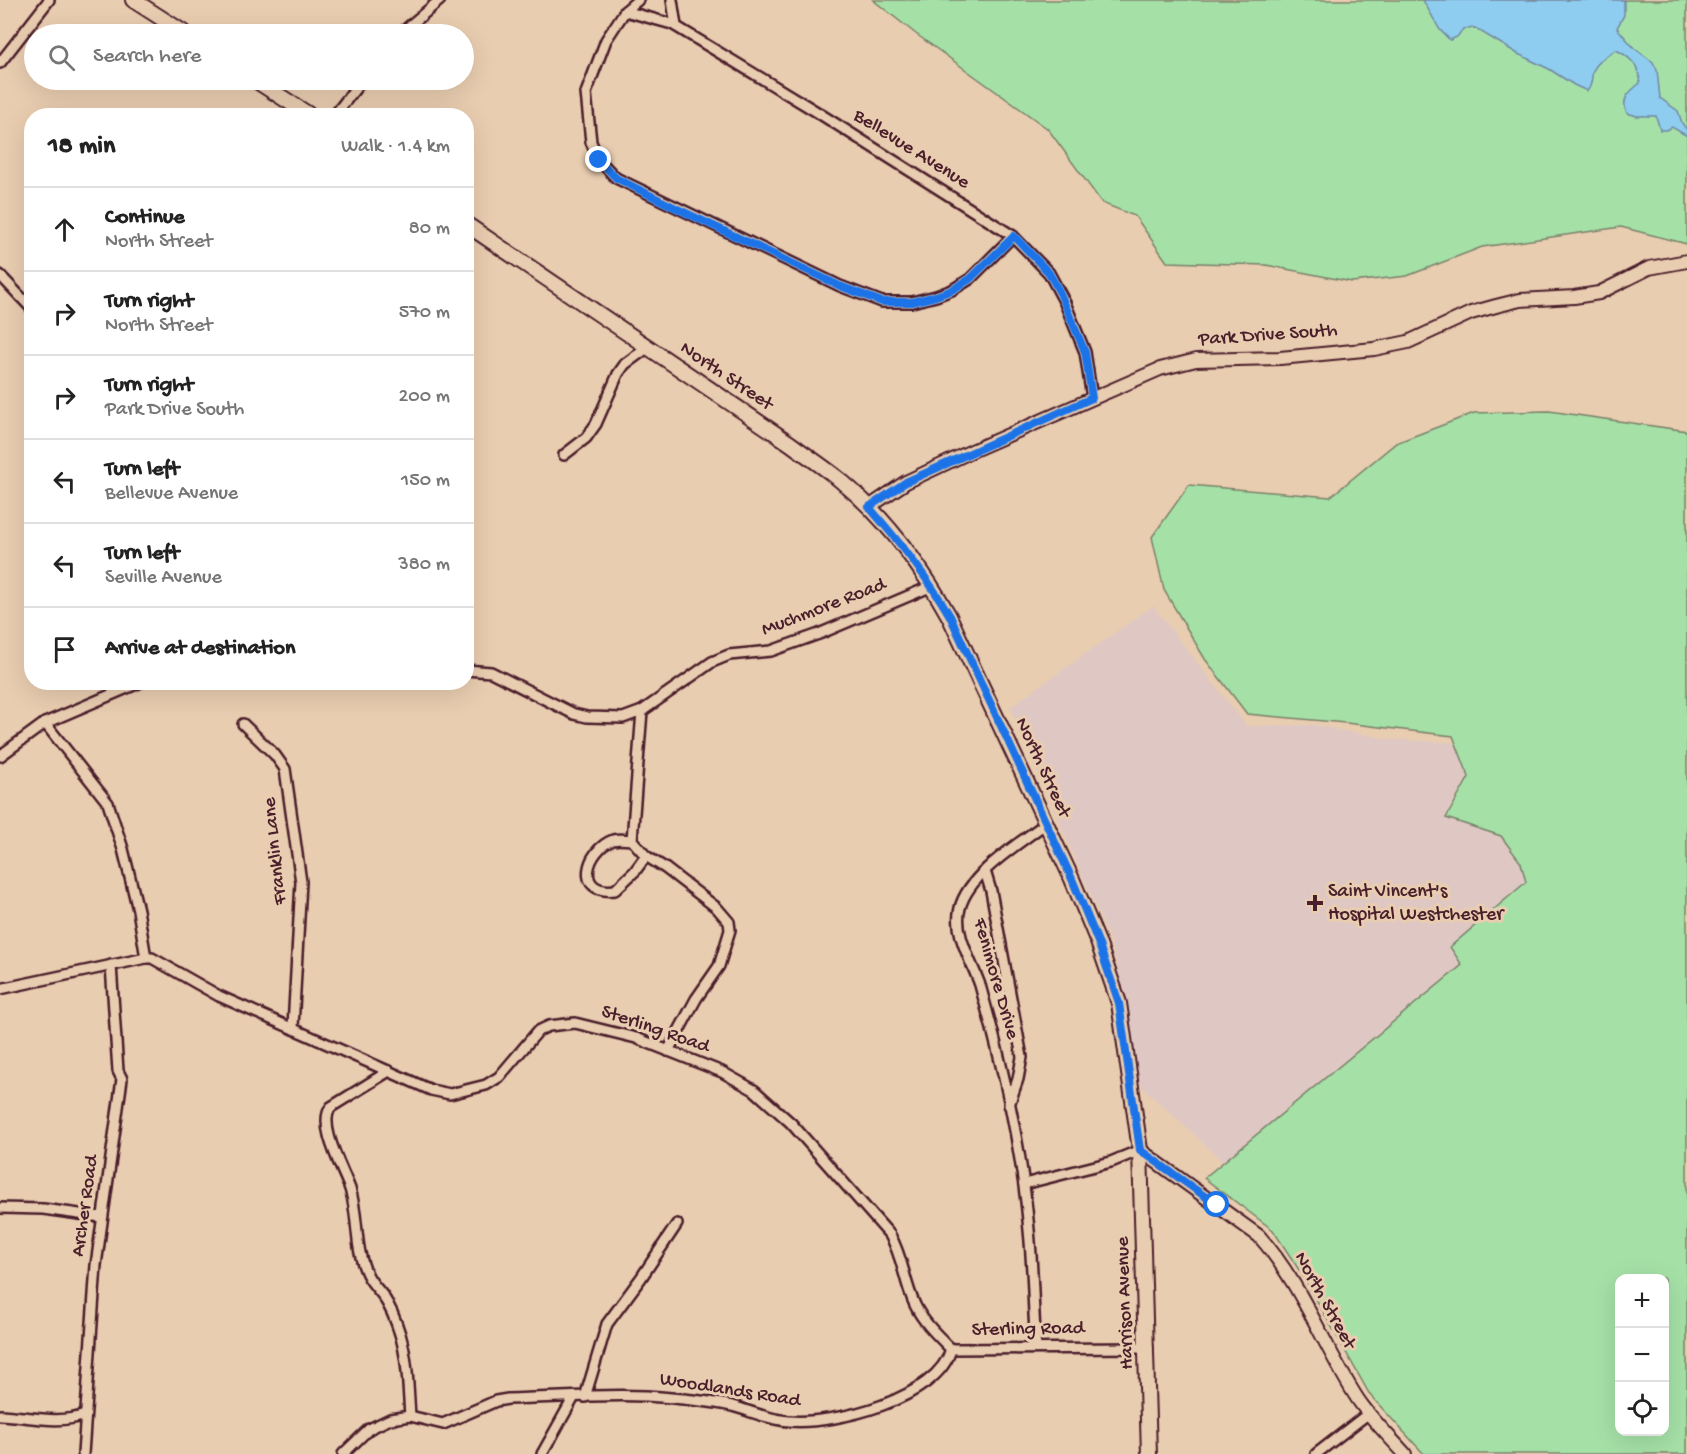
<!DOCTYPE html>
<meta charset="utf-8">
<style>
:root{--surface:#fff;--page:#f6f6f6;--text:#222;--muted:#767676;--line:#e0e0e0}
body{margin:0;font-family:"Gochi Hand",sans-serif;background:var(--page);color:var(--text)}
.controls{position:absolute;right:18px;bottom:18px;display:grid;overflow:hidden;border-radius:12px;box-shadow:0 6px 24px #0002}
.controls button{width:54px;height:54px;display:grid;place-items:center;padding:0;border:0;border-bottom:2px solid var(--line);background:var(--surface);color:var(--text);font:30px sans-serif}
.stop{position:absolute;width:18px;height:18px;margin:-14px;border:4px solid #1a73e8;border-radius:50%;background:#fff}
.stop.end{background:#1a73e8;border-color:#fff;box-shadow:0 2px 6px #0008}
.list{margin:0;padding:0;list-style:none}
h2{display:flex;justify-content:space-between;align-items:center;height:78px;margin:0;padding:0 24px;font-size:26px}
h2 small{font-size:20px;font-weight:400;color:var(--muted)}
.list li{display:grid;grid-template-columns:39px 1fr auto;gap:18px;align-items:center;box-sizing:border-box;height:84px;padding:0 24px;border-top:2px solid var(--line)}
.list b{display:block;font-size:22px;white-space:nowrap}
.list p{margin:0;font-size:20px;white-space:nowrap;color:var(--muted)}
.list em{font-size:20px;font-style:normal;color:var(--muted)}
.icon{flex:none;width:33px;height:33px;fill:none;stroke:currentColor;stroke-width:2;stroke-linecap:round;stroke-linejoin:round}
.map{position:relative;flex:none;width:1687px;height:1454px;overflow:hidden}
.search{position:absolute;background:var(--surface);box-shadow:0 6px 24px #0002;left:24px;top:24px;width:450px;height:66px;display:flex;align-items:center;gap:15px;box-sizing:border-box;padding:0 21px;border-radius:33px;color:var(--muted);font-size:22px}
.panel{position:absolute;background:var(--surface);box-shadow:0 6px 24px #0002;left:24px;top:108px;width:450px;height:582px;border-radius:24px}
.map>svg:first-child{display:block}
</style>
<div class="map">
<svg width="1687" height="1454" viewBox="0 0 1687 1454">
<rect width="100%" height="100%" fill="#e9cdb0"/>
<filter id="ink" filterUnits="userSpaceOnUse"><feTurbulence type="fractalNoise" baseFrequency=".0167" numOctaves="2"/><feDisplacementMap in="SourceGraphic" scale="12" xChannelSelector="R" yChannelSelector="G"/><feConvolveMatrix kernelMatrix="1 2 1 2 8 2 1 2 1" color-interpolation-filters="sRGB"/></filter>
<g filter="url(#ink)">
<!-- built -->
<path fill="#dfc8c3" d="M 1153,606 L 1247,726 L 1314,725 L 1388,739 L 1568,749 L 1637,819 L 1223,1162 L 1139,1084 L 1124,994 L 1111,943 L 1010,707 Z"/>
<!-- green -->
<g fill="#a5e1a7" stroke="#788069" stroke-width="1.5" fill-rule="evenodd">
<path d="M 873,0 L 1687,0 L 1687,244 L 1621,227 L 1482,247 L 1407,276 L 1352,282 L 1266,265 L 1167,262 L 1135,216 L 1102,203 L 1048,129 L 916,34 Z"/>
<path d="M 1549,411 L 1687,431 L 1687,1454 L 1424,1454 L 1370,1395 L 1303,1276 L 1273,1230 L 1204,1178 L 1462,965 L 1450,947 L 1526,882 L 1521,863 L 1501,836 L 1446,818 L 1469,777 L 1453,736 L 1346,723 L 1247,714 L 1205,659 L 1164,590 L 1152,537 L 1189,485 L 1330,497 L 1396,443 L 1474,413 ZM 1620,1278 L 1664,1278 L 1664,1432 L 1620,1432 Z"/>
</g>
<!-- water -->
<path fill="#8ecdef" stroke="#7387a1" stroke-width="1.5" d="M 1423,0 L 1624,0 L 1624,15 L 1617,28 L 1634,48 L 1653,62 L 1657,70 L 1660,98 L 1678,111 L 1682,123 L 1687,130 L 1687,136 L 1672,127 L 1667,130 L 1660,130 L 1656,116 L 1637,116 L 1627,113 C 1620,99 1630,91 1640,83 C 1641,67 1629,56 1616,50 C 1607,55 1599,60 1594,69 C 1590,76 1594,84 1587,91 L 1574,85 L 1549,69 L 1518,54 L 1475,28 L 1463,29 L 1457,37 L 1450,40 L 1440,30 Z"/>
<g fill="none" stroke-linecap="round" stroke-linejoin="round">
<!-- minor casing -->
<g stroke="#4a1f2b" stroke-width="14">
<g id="minor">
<path d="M 638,0 L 625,11 L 606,40 L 586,93 L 591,142 L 599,160 L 616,178 L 840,286 L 882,302 L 912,302 L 936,296 L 952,290 L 970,279 L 1013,236"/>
<path d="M 672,0 L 676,26"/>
<path d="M 625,11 L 672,24 L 817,112 L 1013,236 L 1049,273 L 1065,303 L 1085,352 L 1092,398"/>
<path d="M 400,34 L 440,0"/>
<path d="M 0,63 L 49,0"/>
<path d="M 334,116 L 362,80"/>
<path d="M 0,275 L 32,309"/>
<path d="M 564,455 L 586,438 L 596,424 L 618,374 L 625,364 L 647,348"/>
<path d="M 466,670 L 491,672 L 574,714 L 587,717 L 623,718 L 642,711 L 712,662 L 729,655 L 771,651 L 819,634 L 932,586"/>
<path d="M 642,711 L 632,840 L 646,856 L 665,868 L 717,908 L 729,922 L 730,930 L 719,966 L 696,999 L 668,1051"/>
<path d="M 45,723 L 108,803 L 123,849 L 138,910 L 146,958"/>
<path d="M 243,724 L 275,755 L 285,769 L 301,882 L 293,1027"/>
<path d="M 0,756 L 45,723 L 141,682"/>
<path d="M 632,840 C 626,840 619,838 613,840 C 586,850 574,895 615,890 L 635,871 L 646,856"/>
<path d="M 985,871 L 991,891 L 1022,1057 L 1018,1079 L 1009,1105"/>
<path d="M 0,989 L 146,958 L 152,958 L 219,996 L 431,1090 L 450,1094 L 486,1085 L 499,1077 L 538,1031 L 549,1026 L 575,1023 L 636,1038 L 722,1072 L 754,1090 L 791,1123 L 890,1235 C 903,1257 904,1282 915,1305 C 923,1322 938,1336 951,1349 L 1148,1348"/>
<path d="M 389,1071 L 331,1107 C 317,1125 343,1169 350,1189 C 359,1216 354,1248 367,1274 C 371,1283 378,1289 383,1296 C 391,1308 396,1321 400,1334 C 408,1360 408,1389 410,1416"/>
<path d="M 1024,1184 L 1111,1162 L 1140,1150"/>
<path d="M 0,1208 L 43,1209 L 101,1217"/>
<path d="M 1036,1348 C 1033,1308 1033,1269 1029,1230 C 1023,1162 1009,1094 992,1029 C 988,1014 984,1000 980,985 C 972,962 953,933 960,908 C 969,873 1019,844 1046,823"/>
<path d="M 585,1397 L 607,1324 L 641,1278 L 677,1224"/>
<path d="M 0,1415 C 28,1416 58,1425 85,1415"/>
<path d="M 83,1454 L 96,1265 L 122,1079 L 118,1071 L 111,965"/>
<path d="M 343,1454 L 369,1429 L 390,1419 L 410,1416 L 443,1424 L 496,1401 L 508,1399 C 554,1398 600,1394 645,1396 C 674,1398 704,1400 732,1406 C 751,1411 769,1420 789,1421 C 834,1425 938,1399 951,1349"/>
<path d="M 542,1454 L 574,1397"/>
<path d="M 1316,1454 L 1369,1413"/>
</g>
</g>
<!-- tertiary casing -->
<g stroke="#4a1f2b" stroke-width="16">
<g id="tertiary">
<path d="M 869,507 L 906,482 L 974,450 L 1160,369 L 1196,360 L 1280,358 L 1374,349 L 1408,342 L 1471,313 L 1496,306 L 1520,300 L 1574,297 L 1599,293 L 1649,268 L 1687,261"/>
<path d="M 1140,1150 L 1259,1236 C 1301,1283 1323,1345 1357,1398 C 1370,1418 1389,1436 1405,1454"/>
</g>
</g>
<!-- secondary casing -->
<g stroke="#4a1f2b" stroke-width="18">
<g id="secondary">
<path d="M 133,0 L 186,34"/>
<path d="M 255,80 L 311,116"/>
<path d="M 466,224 L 791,444 C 807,456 824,467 840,480 C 885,517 921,566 949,616 L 1072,879 L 1098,942 L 1119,1003 L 1140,1150 L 1149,1454"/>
</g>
</g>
<!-- minor -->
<use href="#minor" stroke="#e9cdb0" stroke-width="9"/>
<!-- tertiary -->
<use href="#tertiary" stroke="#e9cdb0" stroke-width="12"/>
<!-- secondary -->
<use href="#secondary" stroke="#e9cdb0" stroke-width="14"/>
</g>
</g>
<g fill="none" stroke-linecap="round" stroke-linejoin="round" filter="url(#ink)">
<!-- route -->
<path stroke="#1a73e8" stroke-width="8" d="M 599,160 L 616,178 L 680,210 L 840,286 L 882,302 L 912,302 L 936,296 L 952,290 L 970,279 L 1014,236 L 1049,273 L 1060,293 L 1085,352 L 1092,398 L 906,482 L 869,507 C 900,543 926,575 950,616 L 1072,879 L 1098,942 L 1119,1003 L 1140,1150 L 1217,1205"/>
</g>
<!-- markers -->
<path fill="#4a1f2b" stroke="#e9cdb0" stroke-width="2" d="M1312 894h6v6h6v6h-6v6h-6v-6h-6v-6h6z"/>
<g text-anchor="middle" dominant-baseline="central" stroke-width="6" stroke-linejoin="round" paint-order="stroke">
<!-- street labels -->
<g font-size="20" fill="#4a1f2b" stroke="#e9cdb0">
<text transform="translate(911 150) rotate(32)">Bellevue Avenue</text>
<text transform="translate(1268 336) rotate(-4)">Park Drive South</text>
<text transform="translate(726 377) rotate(34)">North Street</text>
<text transform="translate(824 608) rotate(-21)">Muchmore Road</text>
<text transform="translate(1042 768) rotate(65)">North Street</text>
<text transform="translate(276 851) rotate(-96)">Franklin Lane</text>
<text transform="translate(995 979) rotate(74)">Fenimore Drive</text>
<text transform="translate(655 1030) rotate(19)">Sterling Road</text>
<text transform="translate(86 1206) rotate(-82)">Archer Road</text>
<text transform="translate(1324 1301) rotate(61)">North Street</text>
<text transform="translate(1126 1303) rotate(-92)">Harrison Avenue</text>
<text transform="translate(1028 1330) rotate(-1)">Sterling Road</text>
<text transform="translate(730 1391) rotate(9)">Woodlands Road</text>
</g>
<!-- poi labels -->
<g font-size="20" fill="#4a1f2b" stroke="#e9cdb0" text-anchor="start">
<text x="1328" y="892">Saint Vincent's<tspan x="1328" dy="23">Hospital Westchester</tspan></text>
</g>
</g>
</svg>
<div class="controls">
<button>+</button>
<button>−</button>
<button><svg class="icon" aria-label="locate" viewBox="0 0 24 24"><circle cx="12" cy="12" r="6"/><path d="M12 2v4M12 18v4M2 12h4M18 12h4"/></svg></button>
</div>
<div class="stop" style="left:1217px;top:1205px"></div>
<div class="stop end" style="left:599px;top:160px"></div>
<div class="search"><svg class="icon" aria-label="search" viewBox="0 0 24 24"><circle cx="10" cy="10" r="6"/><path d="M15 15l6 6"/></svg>Search here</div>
<section class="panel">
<h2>18 min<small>Walk · 1.4 km</small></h2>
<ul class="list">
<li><svg class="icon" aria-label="ahead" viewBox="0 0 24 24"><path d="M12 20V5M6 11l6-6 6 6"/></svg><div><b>Continue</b><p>North Street</p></div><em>80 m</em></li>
<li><svg class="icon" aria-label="right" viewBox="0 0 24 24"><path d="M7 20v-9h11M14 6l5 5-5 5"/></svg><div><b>Turn right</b><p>North Street</p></div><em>570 m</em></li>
<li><svg class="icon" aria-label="right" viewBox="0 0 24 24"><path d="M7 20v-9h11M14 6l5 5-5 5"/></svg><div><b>Turn right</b><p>Park Drive South</p></div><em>200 m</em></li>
<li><svg class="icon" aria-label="left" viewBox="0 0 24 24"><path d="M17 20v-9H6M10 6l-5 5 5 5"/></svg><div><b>Turn left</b><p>Bellevue Avenue</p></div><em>150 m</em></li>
<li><svg class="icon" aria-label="left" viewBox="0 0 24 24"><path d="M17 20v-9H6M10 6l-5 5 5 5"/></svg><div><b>Turn left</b><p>Seville Avenue</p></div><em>380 m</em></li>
<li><svg class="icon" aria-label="arrive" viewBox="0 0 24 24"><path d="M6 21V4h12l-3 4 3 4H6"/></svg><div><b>Arrive at destination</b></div></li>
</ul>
</section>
</div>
